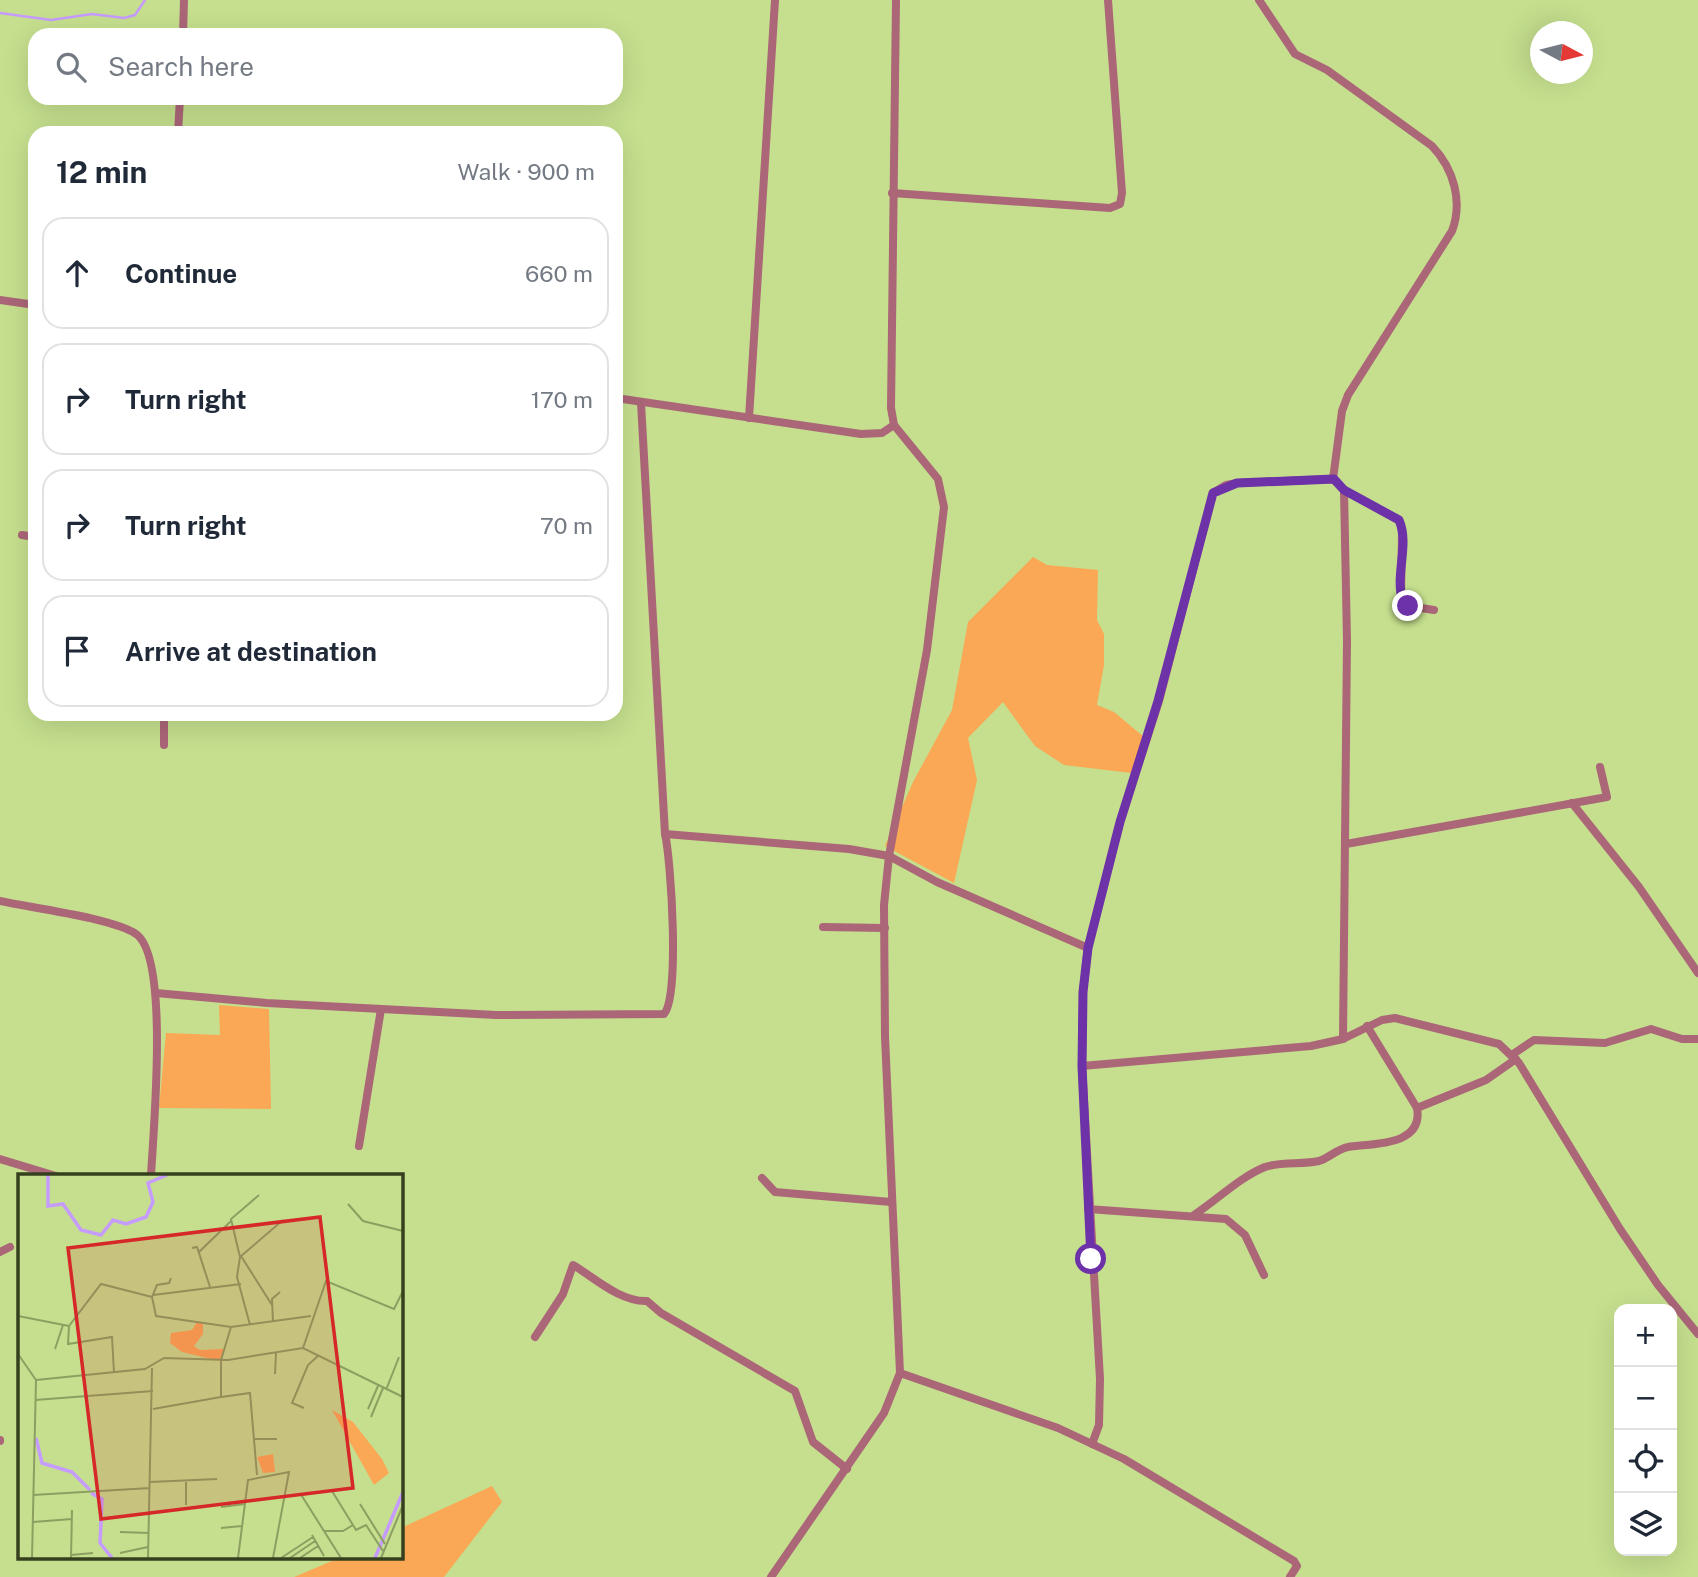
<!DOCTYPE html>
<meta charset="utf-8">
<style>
:root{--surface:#fff;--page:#f6f6f7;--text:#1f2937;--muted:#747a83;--line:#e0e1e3}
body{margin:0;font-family:"Public Sans",sans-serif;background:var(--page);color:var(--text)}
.controls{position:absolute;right:21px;bottom:21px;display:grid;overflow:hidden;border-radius:14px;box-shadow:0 7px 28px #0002}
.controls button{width:63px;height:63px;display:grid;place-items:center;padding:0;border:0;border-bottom:2px solid var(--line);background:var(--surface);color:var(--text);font:35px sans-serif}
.compass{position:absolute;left:1530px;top:21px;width:63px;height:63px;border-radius:50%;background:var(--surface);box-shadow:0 7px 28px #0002;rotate:97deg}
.stop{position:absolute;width:21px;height:21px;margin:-16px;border:5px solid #6d32a8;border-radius:50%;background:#fff}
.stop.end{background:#6d32a8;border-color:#fff;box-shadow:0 2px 7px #0008}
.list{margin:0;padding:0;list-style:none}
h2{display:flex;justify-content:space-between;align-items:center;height:91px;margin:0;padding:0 28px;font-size:30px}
h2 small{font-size:23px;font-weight:400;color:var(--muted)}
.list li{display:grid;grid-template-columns:46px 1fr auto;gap:21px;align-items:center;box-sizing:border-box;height:112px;margin:0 14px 14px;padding:0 14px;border:2px solid var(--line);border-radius:21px}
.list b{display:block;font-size:26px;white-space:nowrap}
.list em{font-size:23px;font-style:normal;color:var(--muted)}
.icon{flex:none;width:38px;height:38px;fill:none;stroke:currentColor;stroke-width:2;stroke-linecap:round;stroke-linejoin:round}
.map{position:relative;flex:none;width:1698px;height:1577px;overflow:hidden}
.search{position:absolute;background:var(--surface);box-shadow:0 7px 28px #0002;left:28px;top:28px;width:595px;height:77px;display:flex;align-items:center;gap:18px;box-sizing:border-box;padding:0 24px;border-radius:21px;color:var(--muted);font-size:26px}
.panel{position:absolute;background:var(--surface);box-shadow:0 7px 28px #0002;left:28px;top:126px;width:595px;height:595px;border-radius:21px}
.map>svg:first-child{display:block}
</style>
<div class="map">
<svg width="1698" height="1577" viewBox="0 0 1698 1577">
<rect width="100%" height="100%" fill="#c5df8e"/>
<!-- green -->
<g fill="#faa856">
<path d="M 1033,557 L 1047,565 L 1098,570 L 1097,620 L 1104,634 L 1104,665 L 1097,705 L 1114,712 L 1144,737 L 1131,773 L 1064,765 L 1035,746 L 1003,702 L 968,738 L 977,780 L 954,883 L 885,846 L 913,782 L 952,710 L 968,622 Z"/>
<path d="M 219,1005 L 269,1009 L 271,1109 L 159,1108 L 166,1033 L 220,1035 Z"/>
<path d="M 492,1486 L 502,1502 L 444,1577 L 294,1577 L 339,1558 L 401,1558 L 401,1528 Z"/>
</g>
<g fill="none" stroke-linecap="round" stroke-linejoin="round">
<!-- stream -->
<path stroke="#c69bfe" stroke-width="2.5" d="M 0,13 L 51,20 L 92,14 L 124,18 L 135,15 L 145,0"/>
<!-- minor -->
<g stroke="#ab6678" stroke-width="8">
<path d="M 1259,0 L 1295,54 L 1327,70 L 1432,146 C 1454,169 1463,202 1452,231 L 1348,395 L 1342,411 L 1333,479"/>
<path d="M 183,35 L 184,0"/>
<path d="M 178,133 L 180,98"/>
<path d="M 892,193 L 1110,208 L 1120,204 L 1122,193 L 1108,0"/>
<path d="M 0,300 L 35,305"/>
<path d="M 616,398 L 861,434 L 882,433 L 894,425"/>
<path d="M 641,403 L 665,834"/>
<path d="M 749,418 L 775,0"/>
<path d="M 22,535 L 35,537"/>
<path d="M 164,745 L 164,714"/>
<path d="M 1572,803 L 1639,887 L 1698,973"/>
<path d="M 1346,844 L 1607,797 L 1600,767"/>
<path d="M 0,901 C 32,908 112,918 136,934 C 170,957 153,1133 151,1176"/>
<path d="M 823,927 L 885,928"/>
<path d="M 156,993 L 267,1003 L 496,1015 L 664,1014 C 680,997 671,860 665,834 L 849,849 L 889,856 L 937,882 L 1088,948"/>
<path d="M 1343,1039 L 1347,641 L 1344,490"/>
<path d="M 1513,1054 L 1534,1040 L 1605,1043 L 1651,1029 L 1682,1039 L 1698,1039"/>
<path d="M 1082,1066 L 1311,1046 L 1343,1039 L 1382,1020 L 1395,1018 L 1499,1044 L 1519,1063 L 1620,1229 L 1658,1285 L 1698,1334"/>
<path d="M 1417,1108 L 1486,1080 L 1516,1059"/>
<path d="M 359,1146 L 381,1009"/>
<path d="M 0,1159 L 56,1176"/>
<path d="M 762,1178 L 775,1192 L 891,1202"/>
<path d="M 1088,1209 L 1226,1219 L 1245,1235 L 1264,1275"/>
<path d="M 1194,1215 C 1217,1200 1240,1177 1265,1167 C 1282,1161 1302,1165 1319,1161 C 1329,1158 1337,1149 1348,1147 C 1371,1143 1424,1147 1417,1108 L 1367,1026"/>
<path d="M 0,1252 L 10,1247"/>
<path d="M 535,1337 L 563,1294 L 573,1265 C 595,1278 620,1302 647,1301 L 661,1313 L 795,1391 L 813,1442 L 847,1469"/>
<path d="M 900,1373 L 1058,1428 L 1124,1459 L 1294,1561 L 1297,1566 L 1290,1577"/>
<path d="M 0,1441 L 0,1440"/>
<path d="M 1092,1444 L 1099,1425 L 1100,1379 L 1082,1066 L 1083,992 L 1088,948 L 1120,822 L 1159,701 L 1213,493 L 1226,485 L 1237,483 L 1333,479 L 1344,490 L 1399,520 L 1402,530 L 1401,599 L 1408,606 L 1434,610"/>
<path d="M 771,1577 L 884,1413 L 900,1373 L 885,1037 L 884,905 L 889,856 L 927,650 L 944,507 L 938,479 L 894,425 L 891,408 L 896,0"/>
</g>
</g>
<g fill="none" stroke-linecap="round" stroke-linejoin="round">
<!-- route -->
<path stroke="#6d32a8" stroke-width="9" d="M 1091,1259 L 1082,1066 L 1083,992 L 1088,948 L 1120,822 L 1158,701 L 1213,493 L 1237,483 L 1334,479 L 1344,490 L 1399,520 C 1410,545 1394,576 1403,602 L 1408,606"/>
</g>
<!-- overview -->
<g transform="translate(18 1174)">
<rect width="385" height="385" fill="#c5df8e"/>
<path d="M 179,148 L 185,149 L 185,160 L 176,172 L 182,176 L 206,175 L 201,187 L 164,178 L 152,169 L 153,159 L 174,156 ZM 314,236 L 335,248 L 364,285 L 371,299 L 356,311 ZM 255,280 L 257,298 L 245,299 L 239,283 Z" fill="#faa856"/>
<path fill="none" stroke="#c69bfe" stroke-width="3.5" d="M 30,1 L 30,32 L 45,30 L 63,56 L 83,61 L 95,46 L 108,50 L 128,43 L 135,28 L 130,9 L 149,1M 18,264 L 24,289 L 54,298 L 72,316M 73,319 L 84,325 L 82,369 L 94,384M 357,384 L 385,318"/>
<path fill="none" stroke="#8c9f61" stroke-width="2" d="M 330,30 L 345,47 L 385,57M 174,74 L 179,73 L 192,113M 181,78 L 213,47M 223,82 L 254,131M 222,83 L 265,46M 153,104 L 151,109 L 139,111 L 134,123 L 138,142 L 213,153 L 293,142M 135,121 L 223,110M 0,142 L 51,152M 255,148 L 254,125 L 262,118M 232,151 L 219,103 L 222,83 L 213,45 L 241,21M 213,153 L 203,186 L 203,223 L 232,219 L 239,301M 285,174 L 308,107 L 376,135 L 385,117M 37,175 L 45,151M 0,180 L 18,206 L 14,384M 96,199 L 94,163 L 50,170 L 51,152 L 83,110 L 134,123M 257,200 L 258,179M 18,206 L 127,195 L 146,184 L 210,186 L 285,174 L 385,223M 368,216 L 381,183M 17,226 L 135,217M 286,234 L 274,229 L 290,191 L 301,181M 135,235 L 203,223M 350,235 L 360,212M 353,243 L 365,214M 237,265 L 259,265M 132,308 L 199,305M 314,317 L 338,356 L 348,351 L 365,377M 282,319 L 323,384M 15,321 L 132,314M 342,330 L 367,370M 168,331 L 168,308M 203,333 L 227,330M 15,348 L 54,345M 203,354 L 224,352M 306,357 L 325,357 L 335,351M 102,358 L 131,359M 294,361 L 306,382M 102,379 L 130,373M 53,381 L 75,379M 53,384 L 54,336M 130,384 L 134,194M 220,384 L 230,306 L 271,298 L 255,384M 263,384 L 295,363M 272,384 L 297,367M 282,384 L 300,372M 363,384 L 385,331"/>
<path fill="#d62828" fill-opacity="0.15" stroke="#d62828" stroke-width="3.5" d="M 302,43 L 335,314 L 83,345 L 50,74 Z"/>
<rect width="385" height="385" fill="none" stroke="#36401e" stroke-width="3.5"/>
</g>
</svg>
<div class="controls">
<button>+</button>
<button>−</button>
<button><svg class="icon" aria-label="locate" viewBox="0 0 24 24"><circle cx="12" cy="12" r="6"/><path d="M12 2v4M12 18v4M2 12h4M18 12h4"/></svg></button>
<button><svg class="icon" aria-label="layers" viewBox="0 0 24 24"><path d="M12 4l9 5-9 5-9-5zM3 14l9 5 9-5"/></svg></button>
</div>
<svg class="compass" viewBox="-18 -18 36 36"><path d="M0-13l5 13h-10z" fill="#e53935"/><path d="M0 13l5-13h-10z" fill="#747a83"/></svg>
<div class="stop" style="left:1091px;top:1259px"></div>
<div class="stop end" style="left:1408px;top:606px"></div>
<div class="search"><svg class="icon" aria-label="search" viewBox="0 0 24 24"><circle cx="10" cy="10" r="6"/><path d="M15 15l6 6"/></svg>Search here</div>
<section class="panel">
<h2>12 min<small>Walk · 900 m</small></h2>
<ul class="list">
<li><svg class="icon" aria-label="ahead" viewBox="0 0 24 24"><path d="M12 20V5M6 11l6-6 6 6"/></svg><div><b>Continue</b></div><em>660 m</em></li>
<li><svg class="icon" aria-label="right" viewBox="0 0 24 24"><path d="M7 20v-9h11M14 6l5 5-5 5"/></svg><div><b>Turn right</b></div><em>170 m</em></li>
<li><svg class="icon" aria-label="right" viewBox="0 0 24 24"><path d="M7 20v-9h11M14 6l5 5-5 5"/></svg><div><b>Turn right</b></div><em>70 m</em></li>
<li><svg class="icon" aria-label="arrive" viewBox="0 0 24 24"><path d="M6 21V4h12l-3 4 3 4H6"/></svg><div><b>Arrive at destination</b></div></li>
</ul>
</section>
</div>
